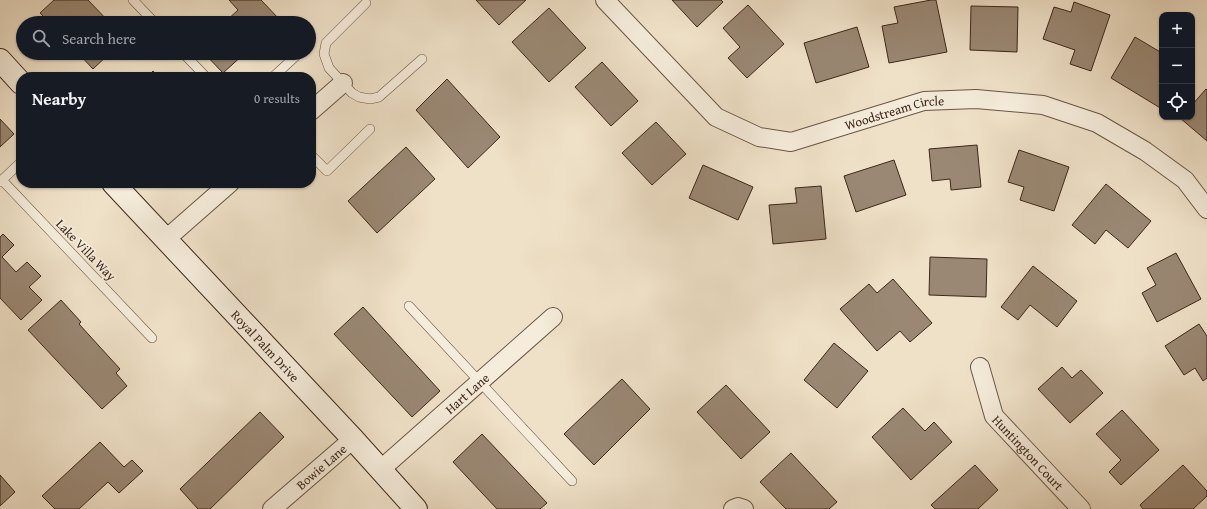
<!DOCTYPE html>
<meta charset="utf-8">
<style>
:root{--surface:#171b24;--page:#242831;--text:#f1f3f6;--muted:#9ea1a6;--line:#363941}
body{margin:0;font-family:"Gentium Book Plus",serif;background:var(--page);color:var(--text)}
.controls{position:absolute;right:12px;top:12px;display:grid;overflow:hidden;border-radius:8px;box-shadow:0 1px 3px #0004}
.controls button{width:36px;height:36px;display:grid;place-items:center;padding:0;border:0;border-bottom:1px solid var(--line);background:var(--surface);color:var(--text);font:20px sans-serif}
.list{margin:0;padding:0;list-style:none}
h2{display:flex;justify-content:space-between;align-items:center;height:52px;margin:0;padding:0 16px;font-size:17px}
h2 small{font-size:13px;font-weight:400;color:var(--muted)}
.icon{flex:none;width:22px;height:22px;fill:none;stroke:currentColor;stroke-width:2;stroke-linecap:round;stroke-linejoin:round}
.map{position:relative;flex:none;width:1207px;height:509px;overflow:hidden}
.search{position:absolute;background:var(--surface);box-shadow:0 1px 3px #0004;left:16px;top:16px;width:300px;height:44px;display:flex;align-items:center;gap:10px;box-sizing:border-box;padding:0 14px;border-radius:22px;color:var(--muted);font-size:15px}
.panel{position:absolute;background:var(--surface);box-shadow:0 1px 3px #0004;left:16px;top:72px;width:300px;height:116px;border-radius:16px}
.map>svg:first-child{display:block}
</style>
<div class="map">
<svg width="1207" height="509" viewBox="0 0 1207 509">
<rect width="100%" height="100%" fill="#efe1c8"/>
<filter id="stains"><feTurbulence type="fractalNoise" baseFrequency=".005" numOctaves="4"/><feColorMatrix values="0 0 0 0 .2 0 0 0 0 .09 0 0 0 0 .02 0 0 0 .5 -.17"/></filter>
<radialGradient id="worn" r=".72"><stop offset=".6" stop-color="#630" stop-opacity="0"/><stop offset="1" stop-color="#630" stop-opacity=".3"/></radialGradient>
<!-- building -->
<g fill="#9a8874" stroke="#3d271a">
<path d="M 54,0 L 88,0 L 110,23 L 50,23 L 40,13 Z"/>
<path d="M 229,0 L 261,0 L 280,20 L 277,23 L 224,23 L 238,10 Z"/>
<path d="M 476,0 L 526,0 L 499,25 Z"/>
<path d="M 672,0 L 721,0 L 723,2 L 697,27 Z"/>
<path d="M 931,0 L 936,0 L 947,52 L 889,63 L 882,26 L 898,23 L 894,7 Z"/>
<path d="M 1074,2 L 1110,15 L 1091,71 L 1070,64 L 1075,50 L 1043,39 L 1054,7 L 1071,12 Z"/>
<path d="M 748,5 L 784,44 L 747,78 L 728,58 L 740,47 L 723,28 Z"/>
<path d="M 971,6 L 1018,7 L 1017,52 L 970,50 Z"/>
<path d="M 549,8 L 586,48 L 549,82 L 512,42 Z"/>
<path d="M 857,27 L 869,67 L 816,83 L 804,43 Z"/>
<path d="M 1135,37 L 1162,53 L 1162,109 L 1111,78 Z"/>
<path d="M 78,53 L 110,53 L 93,69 Z"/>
<path d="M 204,53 L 245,53 L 223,73 Z"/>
<path d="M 602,62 L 638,101 L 611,126 L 575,87 Z"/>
<path d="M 153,71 L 158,77 L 147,77 Z"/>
<path d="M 447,79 L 500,137 L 468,168 L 416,110 Z"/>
<path d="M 1206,89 L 1207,90 L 1207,141 L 1180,118 L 1192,117 L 1192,105 Z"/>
<path d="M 0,119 L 14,134 L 0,147 Z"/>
<path d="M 656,122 L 686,154 L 652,185 L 622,153 Z"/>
<path d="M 977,145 L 981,187 L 951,190 L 950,179 L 932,181 L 929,149 Z"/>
<path d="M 406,147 L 435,179 L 377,233 L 348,201 Z"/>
<path d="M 1019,150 L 1069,167 L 1054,211 L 1020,200 L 1024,187 L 1008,182 Z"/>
<path d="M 894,160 L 906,195 L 856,212 L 844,176 Z"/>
<path d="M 703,165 L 753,187 L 738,220 L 689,198 Z"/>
<path d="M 1106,184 L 1151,221 L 1128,248 L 1106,230 L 1095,244 L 1072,225 Z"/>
<path d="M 821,186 L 826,239 L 773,244 L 769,205 L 797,203 L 795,188 Z"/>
<path d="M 3,234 L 14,245 L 2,257 L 16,272 L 27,262 L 41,276 L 29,287 L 42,300 L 21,320 L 0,298 L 0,237 Z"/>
<path d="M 1176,253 L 1201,299 L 1157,322 L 1142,293 L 1156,285 L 1147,268 Z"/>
<path d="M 930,257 L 987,259 L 986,297 L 929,295 Z"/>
<path d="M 1033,266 L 1077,301 L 1057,327 L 1030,305 L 1018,320 L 1001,307 Z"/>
<path d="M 893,279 L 932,323 L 910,342 L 900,331 L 877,351 L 840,309 L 869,284 L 877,293 Z"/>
<path d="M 61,300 L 81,322 L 79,324 L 120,369 L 116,373 L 127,386 L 102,409 L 28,330 Z"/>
<path d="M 363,307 L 440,391 L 412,417 L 334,334 Z"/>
<path d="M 1199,324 L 1207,336 L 1207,378 L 1203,381 L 1195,368 L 1184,375 L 1165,346 Z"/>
<path d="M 834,343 L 868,371 L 837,408 L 804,380 Z"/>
<path d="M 1062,367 L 1072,378 L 1081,370 L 1103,393 L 1070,423 L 1038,389 Z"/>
<path d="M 622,379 L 650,409 L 594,465 L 564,434 Z"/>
<path d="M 726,385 L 770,432 L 741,459 L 697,412 Z"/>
<path d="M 903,408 L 925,431 L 934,422 L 952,442 L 911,480 L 872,437 Z"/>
<path d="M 1122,410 L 1159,450 L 1121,485 L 1109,472 L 1121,460 L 1096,434 Z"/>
<path d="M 260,412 L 284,437 L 210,509 L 198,509 L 180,489 Z"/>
<path d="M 482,434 L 547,503 L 540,509 L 497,509 L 453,462 Z"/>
<path d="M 100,442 L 124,467 L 132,460 L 143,471 L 119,493 L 108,482 L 79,509 L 55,509 L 42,496 Z"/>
<path d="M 791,453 L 837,502 L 829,509 L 786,509 L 760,482 Z"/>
<path d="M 975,465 L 998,490 L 978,509 L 935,509 L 931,505 Z"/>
<path d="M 1183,465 L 1207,491 L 1207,496 L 1193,509 L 1143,509 L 1140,505 Z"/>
<path d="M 0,475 L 15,492 L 0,506 Z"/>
</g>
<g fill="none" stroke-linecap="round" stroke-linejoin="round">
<!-- lane casing -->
<g stroke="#6a5646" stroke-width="10">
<g id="lane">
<path d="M 133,0 L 155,23"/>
<path d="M 366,3 L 326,43 L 324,54 L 329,68 L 352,93 L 359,97 L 370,99 L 379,97 L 422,59"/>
<path d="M 183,53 L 206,77"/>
<path d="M 273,77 L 297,55"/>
<path d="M 311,155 L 327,171 L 370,129"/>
<path d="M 2,180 L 152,338"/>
<path d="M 0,182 L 21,162"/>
<path d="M 409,306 L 572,481"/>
</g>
</g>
<!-- street casing -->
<g stroke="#6a5646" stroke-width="20">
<g id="street">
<path id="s1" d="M 605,0 L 716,117 L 759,137 L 791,142 L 924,101 L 976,99 L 1043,105 L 1097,123 L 1145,151 L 1185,180 L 1207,209"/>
<path d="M 311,111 L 343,83"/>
<path d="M 165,240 L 230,183"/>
<path id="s2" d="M 980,367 L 994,416 L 1081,509"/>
<path id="s3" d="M 380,470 L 553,317"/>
<path id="s4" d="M 272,509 L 353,439"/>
<path d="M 733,509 L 738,507 L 744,509"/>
</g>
</g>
<!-- secondary casing -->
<g stroke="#3d271a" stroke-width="24">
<g id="secondary">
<path d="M 0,60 L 21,83"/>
<path id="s5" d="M 113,183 L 353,439 L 416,509"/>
</g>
</g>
<!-- lane -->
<use href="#lane" stroke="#f5ecdb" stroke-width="9"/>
<!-- street -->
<use href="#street" stroke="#f5ecdb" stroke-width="18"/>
<!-- secondary -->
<use href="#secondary" stroke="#f5ecdb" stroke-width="22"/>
</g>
<g text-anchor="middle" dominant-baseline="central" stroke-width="3.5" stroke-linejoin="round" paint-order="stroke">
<!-- street labels -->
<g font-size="13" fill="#3d271a" stroke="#f5ecdb">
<text stroke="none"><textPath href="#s1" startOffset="349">Woodstream Circle</textPath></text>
<text transform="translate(86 250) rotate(46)">Lake Villa Way</text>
<text stroke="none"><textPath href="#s5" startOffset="223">Royal Palm Drive</textPath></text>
<text stroke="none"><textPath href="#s3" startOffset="116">Hart Lane</textPath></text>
<text stroke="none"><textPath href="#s2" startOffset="101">Huntington Court</textPath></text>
<text stroke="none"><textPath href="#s4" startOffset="65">Bowie Lane</textPath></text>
</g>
</g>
<rect width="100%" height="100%" filter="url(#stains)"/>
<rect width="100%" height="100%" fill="url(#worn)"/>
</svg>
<div class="controls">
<button>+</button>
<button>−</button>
<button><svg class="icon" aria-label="locate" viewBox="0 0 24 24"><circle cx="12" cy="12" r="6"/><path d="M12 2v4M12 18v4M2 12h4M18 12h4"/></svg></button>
</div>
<div class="search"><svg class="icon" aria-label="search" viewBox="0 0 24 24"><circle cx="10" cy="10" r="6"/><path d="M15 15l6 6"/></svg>Search here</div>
<section class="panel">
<h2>Nearby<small>0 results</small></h2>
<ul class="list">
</ul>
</section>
</div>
